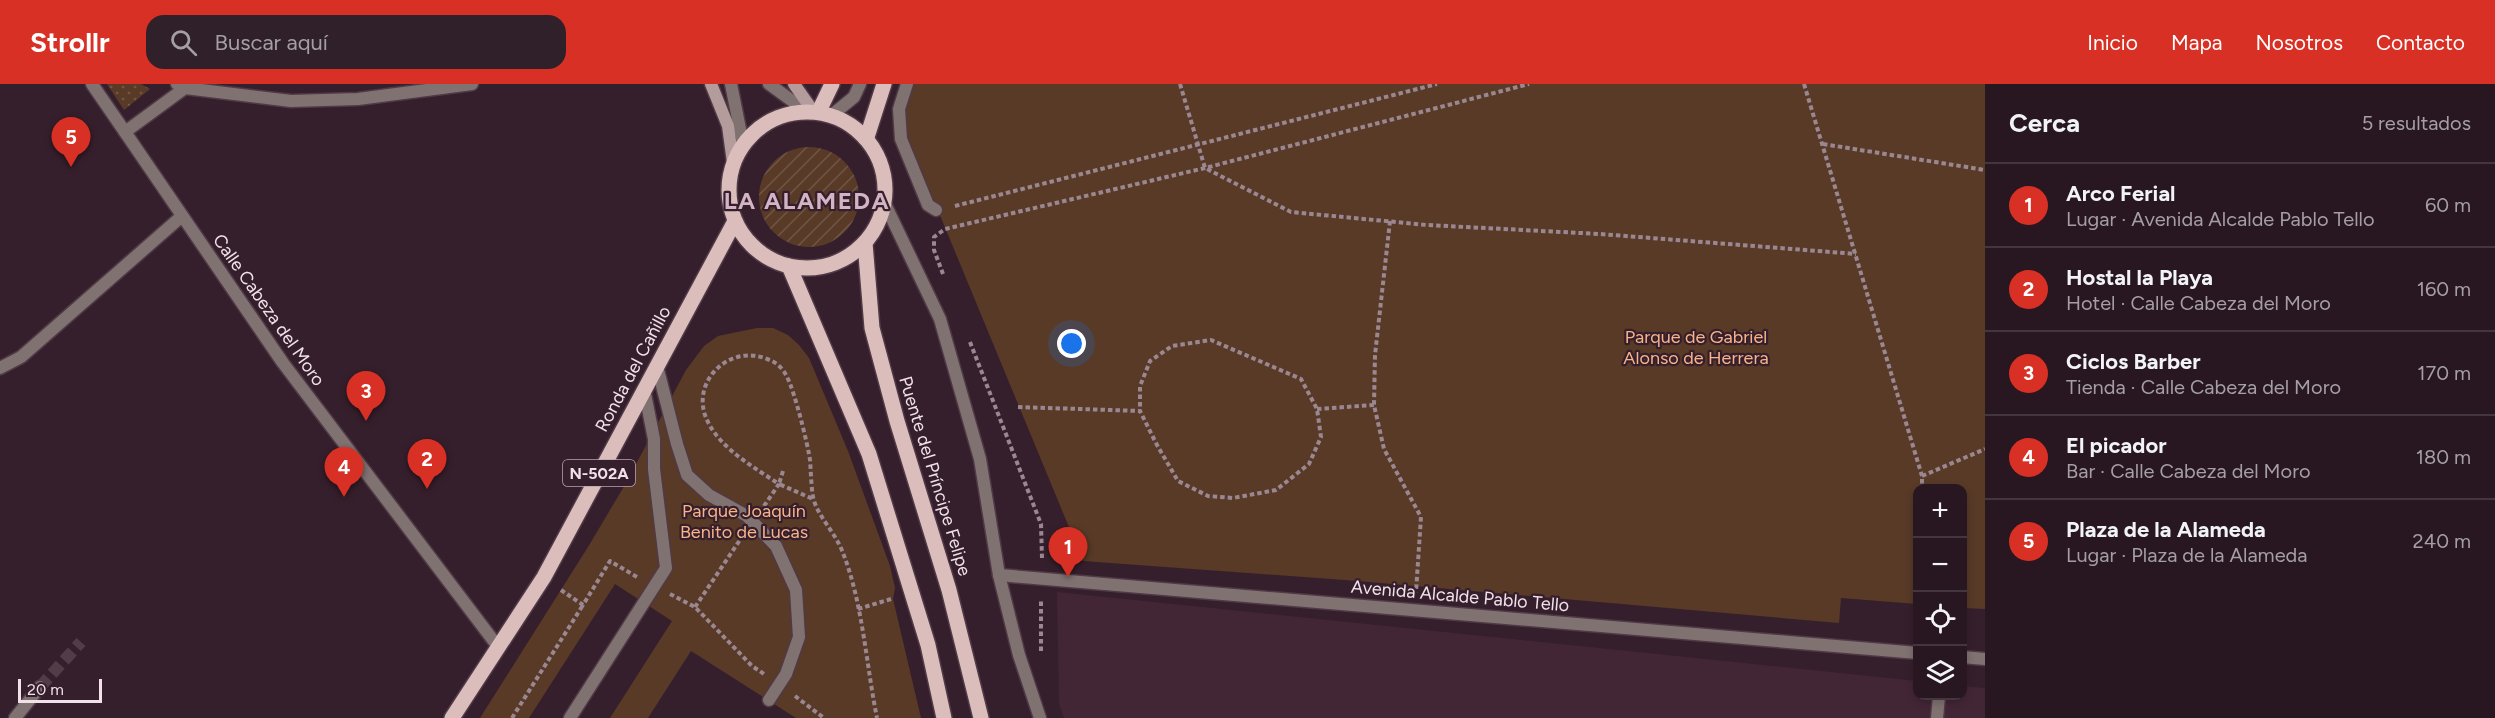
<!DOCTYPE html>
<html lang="es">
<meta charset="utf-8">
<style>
:root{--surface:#281721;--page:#30202a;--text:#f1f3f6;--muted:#a59fa5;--line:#44363f;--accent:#d93025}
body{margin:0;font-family:Figtree,sans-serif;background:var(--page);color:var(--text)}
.controls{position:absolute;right:18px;bottom:18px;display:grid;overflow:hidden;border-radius:12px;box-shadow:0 3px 9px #0003}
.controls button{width:54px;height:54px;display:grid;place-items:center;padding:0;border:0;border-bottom:2px solid var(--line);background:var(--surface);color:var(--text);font:30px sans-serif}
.scale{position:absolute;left:18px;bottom:15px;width:84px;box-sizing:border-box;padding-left:6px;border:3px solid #f1e1e9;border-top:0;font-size:16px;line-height:21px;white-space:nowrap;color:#f1e1e9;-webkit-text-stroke:4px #361f2c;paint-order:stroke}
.you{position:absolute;left:1072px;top:260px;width:21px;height:21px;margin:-15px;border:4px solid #fff;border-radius:50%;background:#1a73e8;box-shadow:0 0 0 9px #1a73e833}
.badge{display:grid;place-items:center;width:39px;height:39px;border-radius:50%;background:var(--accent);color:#fff;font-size:20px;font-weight:700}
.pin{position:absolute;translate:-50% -50px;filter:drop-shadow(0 2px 3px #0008)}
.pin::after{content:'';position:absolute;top:32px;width:21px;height:18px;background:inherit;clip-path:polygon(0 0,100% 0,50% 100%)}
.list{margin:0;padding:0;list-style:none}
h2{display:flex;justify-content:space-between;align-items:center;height:78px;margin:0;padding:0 24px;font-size:26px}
h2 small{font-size:20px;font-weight:400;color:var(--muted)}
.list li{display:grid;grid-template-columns:39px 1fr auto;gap:18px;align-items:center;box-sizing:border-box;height:84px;padding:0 24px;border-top:2px solid var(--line)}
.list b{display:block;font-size:22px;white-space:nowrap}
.list p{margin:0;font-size:20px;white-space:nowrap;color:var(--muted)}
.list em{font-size:20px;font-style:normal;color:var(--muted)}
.icon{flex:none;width:33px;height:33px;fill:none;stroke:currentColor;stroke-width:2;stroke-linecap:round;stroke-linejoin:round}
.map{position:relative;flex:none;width:1985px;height:634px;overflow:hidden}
header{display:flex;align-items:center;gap:36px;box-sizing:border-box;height:84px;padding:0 30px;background:var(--accent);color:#fff}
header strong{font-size:28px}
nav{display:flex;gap:33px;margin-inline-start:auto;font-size:21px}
.search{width:420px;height:54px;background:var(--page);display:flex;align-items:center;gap:15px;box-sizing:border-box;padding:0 21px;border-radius:18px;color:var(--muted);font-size:22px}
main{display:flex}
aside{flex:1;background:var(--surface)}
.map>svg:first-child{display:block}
</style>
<header>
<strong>Strollr</strong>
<div class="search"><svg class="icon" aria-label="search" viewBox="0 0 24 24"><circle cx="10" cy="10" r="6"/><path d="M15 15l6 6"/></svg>Buscar aquí</div>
<nav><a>Inicio</a><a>Mapa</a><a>Nosotros</a><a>Contacto</a></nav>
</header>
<main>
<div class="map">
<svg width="1985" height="634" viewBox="0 0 1985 634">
<defs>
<pattern id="grass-dots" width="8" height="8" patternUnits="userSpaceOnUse" patternTransform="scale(1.5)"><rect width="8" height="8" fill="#583a27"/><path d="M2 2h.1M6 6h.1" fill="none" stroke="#705646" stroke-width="1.8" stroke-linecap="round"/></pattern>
<pattern id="garden-furrows" width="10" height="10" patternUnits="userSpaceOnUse" patternTransform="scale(1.5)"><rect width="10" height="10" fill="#583a27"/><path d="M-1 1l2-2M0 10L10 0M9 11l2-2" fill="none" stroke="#705646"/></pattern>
</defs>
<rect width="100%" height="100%" fill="#361f2c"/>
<!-- built -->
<path fill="#432636" d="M 1057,508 L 1917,597 L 1918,612 L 1962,612 L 1963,602 L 1985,604 L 1985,634 L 1064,634 L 1059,619 Z"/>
<!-- grass -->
<path fill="url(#grass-dots)" d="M 107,0 L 141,0 L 150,5 L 124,26 Z"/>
<!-- park -->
<g fill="#583a27">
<path d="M 912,0 L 1985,0 L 1985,525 L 1963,524 L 1962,404 L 1918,404 L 1917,520 L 1841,514 L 1839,539 L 1358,497 L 1083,477 L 908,54 L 905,26 Z"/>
<path d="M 757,244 L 773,244 L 788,251 L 799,261 L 809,274 L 848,367 L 890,482 L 895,504 L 893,515 L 921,634 L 796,634 L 691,567 L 648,634 L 610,634 L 672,537 L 615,500 L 529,634 L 480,634 L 588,463 L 626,399 L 686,286 L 704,262 L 718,252 Z"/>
</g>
<!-- garden -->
<circle fill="url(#garden-furrows)" cx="809" cy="113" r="50"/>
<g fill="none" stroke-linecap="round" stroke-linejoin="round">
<!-- minor-tunnel -->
<path stroke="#523c48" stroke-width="12" stroke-dasharray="12 6" stroke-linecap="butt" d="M 40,603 L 81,558"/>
<!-- service casing -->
<g stroke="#503a46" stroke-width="15">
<g id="service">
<path d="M 731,0 L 743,60"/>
<path d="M 769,0 L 806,27"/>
<path d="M 832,31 L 854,13 L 860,0"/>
<path d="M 657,282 L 677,360 L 687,391 L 709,411 L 747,432 L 776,462 L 796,506 L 799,553 L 786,590 L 769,616"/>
<path d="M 570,634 L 666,484 L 654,385 L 654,355 L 644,305"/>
</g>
</g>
<!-- pedestrian casing -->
<g stroke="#503a46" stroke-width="15">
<path id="pedestrian" d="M 907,0 L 899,25 L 901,55 L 928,121 L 936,126"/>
</g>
<!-- minor casing -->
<g stroke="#503a46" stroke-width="15">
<g id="minor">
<path d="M 92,0 L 125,48 L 185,4"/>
<path d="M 177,0 L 185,4 L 291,17 L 358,15 L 472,0"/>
<path d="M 125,48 L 283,279 L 499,564"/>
<path d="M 885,120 L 940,235 L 980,375 L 999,491 L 1019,571 L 1040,634"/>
<path d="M 0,284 L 21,273 L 182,132"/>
<path d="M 15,634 L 40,603"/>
<path d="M 1937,634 L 1939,612"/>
</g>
</g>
<!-- tertiary casing -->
<g stroke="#503a46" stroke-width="15">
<g id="tertiary">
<path d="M 999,491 L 1918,569"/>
<path d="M 1962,573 L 1985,575"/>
</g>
</g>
<!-- secondary casing -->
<g stroke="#503a46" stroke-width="15">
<g id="secondary">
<path d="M 711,0 L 728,42 L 733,79"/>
<path d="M 794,0 L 813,27"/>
</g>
</g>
<!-- primary casing -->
<g stroke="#503a46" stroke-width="18">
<g id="primary">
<path d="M 819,27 L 832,0"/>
<circle cx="807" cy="106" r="78"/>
<path d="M 867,53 L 884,0"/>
<path d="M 865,159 L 872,244 L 897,337 L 949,506 L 981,634"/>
<path d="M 789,182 L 869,370 L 928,561 L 944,634"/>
<path d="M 452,634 L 544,493 L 735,137"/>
</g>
</g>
<!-- path -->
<g stroke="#9a8791" stroke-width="4" stroke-dasharray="4.5 3" stroke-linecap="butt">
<path d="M 1180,0 L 1205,84 L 1291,128 L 1427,141 L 1600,150 L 1856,170"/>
<path d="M 1804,0 L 1922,392 L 1922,404"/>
<path d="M 1823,60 L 1985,86"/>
<path d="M 955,122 L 1437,0"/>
<path d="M 1390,137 L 1375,271 L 1374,321 L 1384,365 L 1421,433 L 1416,508"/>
<path d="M 943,190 L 934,166 L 934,153 L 945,145 L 1205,84 L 1529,0"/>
<path d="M 970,258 L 1041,440 L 1042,474"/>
<path d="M 1018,323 L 1140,327 L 1157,361 L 1178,397 L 1208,412 L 1233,414 L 1276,406 L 1309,380 L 1321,353 L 1317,325 L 1301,295 L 1211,256 L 1172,262 L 1150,277 L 1140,302 L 1140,327"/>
<path d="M 1317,325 L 1374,321"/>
<path d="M 783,387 L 779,400 L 813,415"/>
<path d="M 1922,392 L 1985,365"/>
<path d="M 764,422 L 779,400 C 755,384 721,365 708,338 C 688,300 728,259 767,275 C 776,278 783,284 787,293 C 794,305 808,361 810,376 C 811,388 811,401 813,413 C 817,432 836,449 843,469 C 863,520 866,580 877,634"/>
<path d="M 561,506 L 583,521 L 610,477 L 637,493"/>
<path d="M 670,510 L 695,523 L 752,582 L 764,590"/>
<path d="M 695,523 L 742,453"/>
<path d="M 858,525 L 891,515"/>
<path d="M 1041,567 L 1041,515"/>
<path d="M 795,612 L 824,634"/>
<path d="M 512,634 L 583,521"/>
</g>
<!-- service -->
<use href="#service" stroke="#817272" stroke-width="12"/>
<!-- pedestrian -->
<use href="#pedestrian" stroke="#817272" stroke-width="12"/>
<!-- minor -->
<use href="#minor" stroke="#817272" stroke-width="12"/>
<!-- tertiary -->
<use href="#tertiary" stroke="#817272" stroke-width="12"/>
<!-- secondary -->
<use href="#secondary" stroke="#b49c9c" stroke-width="12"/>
<!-- primary -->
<use href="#primary" stroke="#dbbdbc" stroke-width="15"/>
</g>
<g text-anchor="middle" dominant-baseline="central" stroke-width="4.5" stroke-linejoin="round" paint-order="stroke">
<!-- shield labels -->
<rect fill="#361f2c" stroke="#b9a7b0" stroke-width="1.5" x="563" y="376" width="72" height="26" rx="4.5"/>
<g font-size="16" font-weight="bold" fill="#f1e1e9">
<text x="599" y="389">N-502A</text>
</g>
<!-- street labels -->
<g font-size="18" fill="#f1e1e9" stroke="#361f2c">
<text transform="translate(269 226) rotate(55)">Calle Cabeza del Moro</text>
<text transform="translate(633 285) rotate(-62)">Ronda del Cañillo</text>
<text transform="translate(935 392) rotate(73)">Puente del Príncipe Felipe</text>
<text transform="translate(1460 512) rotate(5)">Avenida Alcalde Pablo Tello</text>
</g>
<!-- park labels -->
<g font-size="18" fill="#f8b388" stroke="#361f2c">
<text x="1696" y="253">Parque de Gabriel<tspan x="1696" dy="21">Alonso de Herrera</tspan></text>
<text x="744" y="427">Parque Joaquín<tspan x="744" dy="21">Benito de Lucas</tspan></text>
</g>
<!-- district labels -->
<g font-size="24" font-weight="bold" letter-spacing="1.5" fill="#d3b4c5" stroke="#361f2c">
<text x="807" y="116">LA ALAMEDA</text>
</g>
</g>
</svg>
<div class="controls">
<button>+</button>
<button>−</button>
<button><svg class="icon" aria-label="locate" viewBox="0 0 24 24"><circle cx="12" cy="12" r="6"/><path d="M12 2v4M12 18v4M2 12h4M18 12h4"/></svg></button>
<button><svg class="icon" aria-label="layers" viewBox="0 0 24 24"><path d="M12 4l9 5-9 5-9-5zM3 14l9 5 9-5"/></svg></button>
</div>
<div class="scale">20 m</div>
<div class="you"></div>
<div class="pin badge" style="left:1068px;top:493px">1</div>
<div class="pin badge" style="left:427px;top:405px">2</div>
<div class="pin badge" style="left:366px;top:337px">3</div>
<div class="pin badge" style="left:344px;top:413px">4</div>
<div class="pin badge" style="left:71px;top:83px">5</div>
</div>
<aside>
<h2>Cerca<small>5 resultados</small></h2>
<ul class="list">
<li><span class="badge">1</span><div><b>Arco Ferial</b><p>Lugar · Avenida Alcalde Pablo Tello</p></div><em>60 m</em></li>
<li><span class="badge">2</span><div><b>Hostal la Playa</b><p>Hotel · Calle Cabeza del Moro</p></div><em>160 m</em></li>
<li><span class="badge">3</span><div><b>Ciclos Barber</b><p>Tienda · Calle Cabeza del Moro</p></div><em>170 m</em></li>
<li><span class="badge">4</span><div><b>El picador</b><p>Bar · Calle Cabeza del Moro</p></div><em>180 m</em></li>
<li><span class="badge">5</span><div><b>Plaza de la Alameda</b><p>Lugar · Plaza de la Alameda</p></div><em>240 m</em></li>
</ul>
</aside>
</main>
